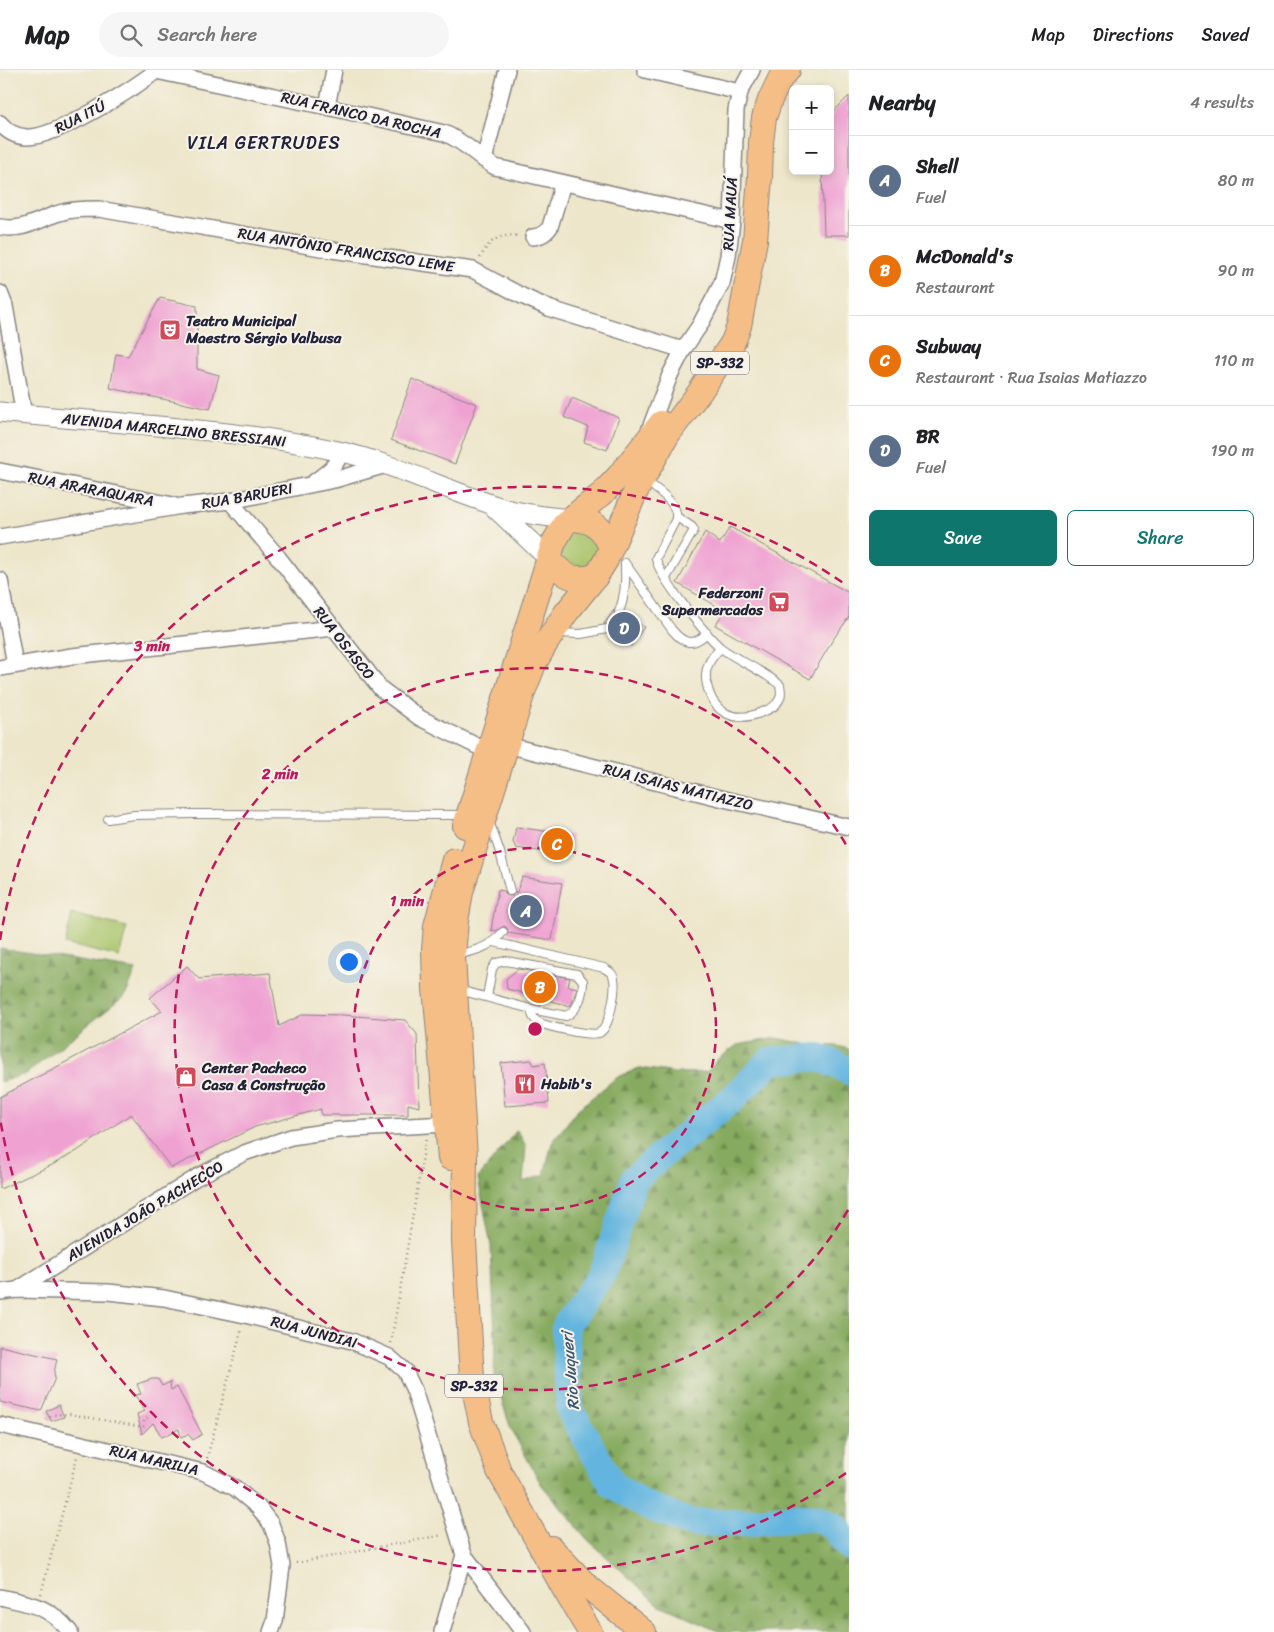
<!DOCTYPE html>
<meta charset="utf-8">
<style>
:root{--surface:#fff;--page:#f6f6f6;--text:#202124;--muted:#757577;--line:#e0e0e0;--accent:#0f766e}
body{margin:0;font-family:Sriracha,sans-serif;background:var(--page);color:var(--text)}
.controls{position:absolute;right:15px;top:15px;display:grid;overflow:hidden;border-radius:8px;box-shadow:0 2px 8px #0003}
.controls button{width:45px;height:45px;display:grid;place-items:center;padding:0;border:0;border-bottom:1px solid var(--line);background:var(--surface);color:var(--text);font:25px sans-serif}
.you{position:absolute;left:348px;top:891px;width:18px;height:18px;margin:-12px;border:4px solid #fff;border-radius:50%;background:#1a73e8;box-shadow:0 0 0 8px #1a73e833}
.badge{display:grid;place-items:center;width:32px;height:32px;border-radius:50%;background:var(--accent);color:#fff;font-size:16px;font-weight:700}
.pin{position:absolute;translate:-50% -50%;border:2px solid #fff;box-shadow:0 1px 5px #0006}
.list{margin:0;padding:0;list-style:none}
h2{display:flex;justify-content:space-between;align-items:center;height:65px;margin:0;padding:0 20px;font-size:21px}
h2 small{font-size:16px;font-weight:400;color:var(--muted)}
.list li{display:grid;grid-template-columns:32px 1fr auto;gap:15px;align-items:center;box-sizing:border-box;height:90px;padding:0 20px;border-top:1px solid var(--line)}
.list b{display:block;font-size:19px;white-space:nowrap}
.list p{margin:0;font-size:16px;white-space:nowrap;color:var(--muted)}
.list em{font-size:16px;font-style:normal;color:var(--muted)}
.actions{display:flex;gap:10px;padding:15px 20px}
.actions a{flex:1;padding:11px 0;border:1px solid var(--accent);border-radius:8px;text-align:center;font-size:18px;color:var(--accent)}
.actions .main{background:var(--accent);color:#fff}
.icon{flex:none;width:28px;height:28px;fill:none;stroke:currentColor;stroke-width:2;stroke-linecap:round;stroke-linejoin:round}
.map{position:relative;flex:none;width:849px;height:1562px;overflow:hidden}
header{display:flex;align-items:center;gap:30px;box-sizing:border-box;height:70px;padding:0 25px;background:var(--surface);border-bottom:1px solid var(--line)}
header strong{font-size:24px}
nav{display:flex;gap:28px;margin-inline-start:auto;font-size:18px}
.search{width:350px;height:45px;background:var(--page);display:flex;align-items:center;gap:12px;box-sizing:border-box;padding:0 18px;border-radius:28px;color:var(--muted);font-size:19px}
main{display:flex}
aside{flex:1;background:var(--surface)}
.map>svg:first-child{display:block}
</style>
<header>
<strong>Map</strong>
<div class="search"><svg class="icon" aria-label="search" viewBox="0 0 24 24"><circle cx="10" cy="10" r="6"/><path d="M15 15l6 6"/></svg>Search here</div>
<nav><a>Map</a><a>Directions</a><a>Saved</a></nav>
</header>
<main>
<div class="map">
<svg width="849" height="1562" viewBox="0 0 849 1562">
<defs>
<pattern id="forest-firs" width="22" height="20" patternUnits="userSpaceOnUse" patternTransform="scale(1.25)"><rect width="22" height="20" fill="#86aa5e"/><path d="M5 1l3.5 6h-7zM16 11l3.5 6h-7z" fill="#6d8a4f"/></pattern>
</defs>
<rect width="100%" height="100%" fill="#f7f3e8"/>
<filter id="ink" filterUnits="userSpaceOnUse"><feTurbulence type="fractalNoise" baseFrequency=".02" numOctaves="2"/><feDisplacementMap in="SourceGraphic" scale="10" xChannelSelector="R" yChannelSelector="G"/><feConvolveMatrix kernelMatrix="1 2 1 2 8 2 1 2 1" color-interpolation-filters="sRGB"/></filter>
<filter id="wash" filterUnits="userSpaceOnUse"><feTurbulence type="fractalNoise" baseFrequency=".0096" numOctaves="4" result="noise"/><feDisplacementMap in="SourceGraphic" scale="20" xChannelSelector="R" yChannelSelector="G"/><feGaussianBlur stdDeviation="1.12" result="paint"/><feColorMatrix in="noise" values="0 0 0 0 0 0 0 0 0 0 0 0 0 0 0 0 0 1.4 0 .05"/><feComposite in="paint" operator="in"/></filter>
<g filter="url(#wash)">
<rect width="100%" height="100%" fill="#ede6ca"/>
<!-- grass -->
<g fill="#a9c46a" stroke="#667352">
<path d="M 578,459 L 590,461 L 599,479 L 592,495 L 576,502 L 558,483 L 565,469 Z"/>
<path d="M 72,844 L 127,857 L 119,887 L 65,874 Z"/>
</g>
<!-- forest -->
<g fill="url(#forest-firs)" stroke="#54664c">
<path d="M 0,878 L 136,900 L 126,925 L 26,1004 L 0,1012 Z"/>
<path d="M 777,968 L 810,975 L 838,976 L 849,979 L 849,1562 L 720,1562 L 658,1534 L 586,1468 L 541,1414 L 511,1359 L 494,1307 L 495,1268 L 491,1176 L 478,1108 L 517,1060 L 526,1076 L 523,1112 L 544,1105 L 552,1073 L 577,1040 L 616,1008 L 639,998 L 677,1003 L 707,1002 L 718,989 L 737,975 Z"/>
</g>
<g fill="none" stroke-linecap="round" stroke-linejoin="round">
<!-- river -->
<path stroke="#64b5df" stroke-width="28" d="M 849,1001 L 819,987 L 770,991 L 732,1029 L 664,1083 L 634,1109 L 602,1204 L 565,1256 L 570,1340 L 612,1414 L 647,1436 L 691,1453 L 751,1452 L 796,1447 L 817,1448 L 834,1457 L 849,1476"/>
</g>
<g id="blocks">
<!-- building -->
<g fill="#efa2d2">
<path d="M 849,26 L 849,165 L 824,165 L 822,101 L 830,101 L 830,51 L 833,42 Z"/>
<path d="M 160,228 L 197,236 L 197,299 L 219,305 L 210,339 L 110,318 L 116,284 L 128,286 Z"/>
<path d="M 412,309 L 477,334 L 455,394 L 391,370 Z"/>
<path d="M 572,328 L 619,348 L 607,380 L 584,372 L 588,357 L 564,347 Z"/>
<path d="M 730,457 L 849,523 L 849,547 L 832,571 L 810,609 L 715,555 L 725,541 L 677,513 L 705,462 L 720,473 Z"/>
<path d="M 614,540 L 614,543 L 617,547 L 620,547 L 624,545 L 644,557 L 631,576 L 611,563 L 613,558 L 611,555 L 604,554 Z"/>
<path d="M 516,757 L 572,765 L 567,785 L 516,778 L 513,772 Z"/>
<path d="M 522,807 L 562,813 L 552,870 L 508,863 L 507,858 L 504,856 L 496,861 L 491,860 L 498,820 L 504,821 L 506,825 L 512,826 L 515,822 L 517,822 Z"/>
<path d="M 187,896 L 199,909 L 270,903 L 279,956 L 304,944 L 343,945 L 405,950 L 417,964 L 419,1037 L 408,1034 L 408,1045 L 321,1045 L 321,1039 L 255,1057 L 171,1098 L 131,1044 L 77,1081 L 52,1095 L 0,1119 L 0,1027 L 162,941 L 150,928 Z"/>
<path d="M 518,899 L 570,908 L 568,916 L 577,918 L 572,933 L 570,936 L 507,919 L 506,909 Z"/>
<path d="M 531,990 L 534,995 L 545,993 L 549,1033 L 505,1036 L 501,993 Z"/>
<path d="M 0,1276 L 57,1289 L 54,1303 L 55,1308 L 41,1341 L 0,1332 Z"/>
<path d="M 152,1309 L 158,1309 L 162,1316 L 170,1312 L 171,1320 L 177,1317 L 202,1364 L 193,1370 L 188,1364 L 181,1367 L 179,1359 L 162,1367 L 153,1353 L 142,1364 L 137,1344 L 145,1341 L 135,1325 L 141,1324 L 137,1314 Z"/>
<path d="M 59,1335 L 64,1347 L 51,1351 L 46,1341 Z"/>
</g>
</g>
</g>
<g filter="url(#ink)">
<use href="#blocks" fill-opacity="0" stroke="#888482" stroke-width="1"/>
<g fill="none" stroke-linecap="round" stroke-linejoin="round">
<!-- service casing -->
<g stroke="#888482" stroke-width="10">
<g id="service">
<path d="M 646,411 C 657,420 682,435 675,451 L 656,488 C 658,506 706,565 721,578 C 740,592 762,600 780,615 C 781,620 782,626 779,630 C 775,638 767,640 760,643 C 734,653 713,643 707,615 C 703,599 710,588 721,578"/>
<path d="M 625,493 L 672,560 C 684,574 693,577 707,563"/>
<path d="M 666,508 L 694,460 L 692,457 L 677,447"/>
<path d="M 619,542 C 625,527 626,511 625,495"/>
<path d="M 557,563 L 581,564 L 607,559"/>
<path d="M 108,749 L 134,745 L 191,744 L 466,745"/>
<path d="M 489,751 L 500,782 L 510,821"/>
<path d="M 494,872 L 604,898 C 609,901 613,903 614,909 C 616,920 610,958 599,963 C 589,966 548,957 538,952 C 533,949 532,945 531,939"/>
<path d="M 457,885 C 477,880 489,878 503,862"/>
<path d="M 459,920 L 531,939 L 566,946 C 579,940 583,923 583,911 L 577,904 L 506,891 L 496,893 L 492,899 L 487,927"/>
</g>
</g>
<!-- minor casing -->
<g stroke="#888482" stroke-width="18">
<g id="minor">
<path d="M 645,0 L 740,22"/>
<path d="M 156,1 L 327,37 L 444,63 C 464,71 477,86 495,97 L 732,151"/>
<path d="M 327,37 L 334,0"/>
<path d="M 0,53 C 7,62 15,66 26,67 C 54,69 133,19 156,1"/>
<path d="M 484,90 L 507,0"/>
<path d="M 0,157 C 22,161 36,151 56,144 C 70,139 84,139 99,139 L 332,180 L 473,200 L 522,226 L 551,239 L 683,280"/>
<path d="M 533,167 C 541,166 545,164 550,157 L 563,113"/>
<path d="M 0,223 L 5,236 L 24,345"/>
<path d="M 649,361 L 670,305 L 683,280 L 700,255 L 722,213 L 728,186 L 732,151 L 736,40 L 740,22 L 752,0"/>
<path d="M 0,401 L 173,435"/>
<path d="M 313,413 C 324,404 338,397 340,382"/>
<path d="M 230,431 L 278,487 L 381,619 L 420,648 L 487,681"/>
<path d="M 0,467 L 182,436 L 230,431 L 334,410 L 386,395"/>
<path d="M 0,510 L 15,595"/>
<path d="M 0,598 L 72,586 L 334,558"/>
<path d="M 507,675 L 728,730 L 849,757"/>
<path d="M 17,1220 L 197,1107 L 244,1083 L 291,1067 L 337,1060 L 446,1054"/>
<path d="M 0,1222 L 17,1220 L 108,1222 L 164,1228 L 245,1245 L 352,1271 L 389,1287 L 405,1301 L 414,1320 L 464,1485 L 523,1562"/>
<path d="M 0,1355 L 203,1402 L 235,1418 L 258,1437 L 271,1454 L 278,1473 L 282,1496 L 275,1551 L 271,1562"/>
<path d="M 0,1527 C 31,1534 50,1536 70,1562"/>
<path d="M 442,1562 L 464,1485"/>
</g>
</g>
<!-- tertiary casing -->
<g stroke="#888482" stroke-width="21">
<g id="tertiary">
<path d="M 0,342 C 113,354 227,357 338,381 C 398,394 452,424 510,440 C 530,445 550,447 570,449"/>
<path d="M 495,438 L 549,489"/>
</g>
</g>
<!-- primary casing -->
<g stroke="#888482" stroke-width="26">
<g id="primary">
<path d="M 570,449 C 594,450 602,456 611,478"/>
<path d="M 549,489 C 564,506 572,512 596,506"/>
<path d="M 465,756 L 554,472 L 565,453 L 602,424 L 618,407 L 661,353"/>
<path d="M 450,1088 L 435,918 L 434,880 L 436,856 L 454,790"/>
<path d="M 551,1478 L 586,1515 L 644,1562"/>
<path d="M 590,1562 L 562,1515 L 499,1401 L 481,1352 L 472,1308 L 464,1171 L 465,1088 L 453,886 L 456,851 L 461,822 L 523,622 L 534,594 L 546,573 L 566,543 L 596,506 L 606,490 L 635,423 L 668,364 L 699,323 L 733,272 L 739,256 L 755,170 L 760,107 L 761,72 L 764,48 L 770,30 L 780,9 L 788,0"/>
</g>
</g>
<!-- path -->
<g stroke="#888482" stroke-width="2.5" stroke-dasharray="1 4" stroke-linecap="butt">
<path d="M 480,188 C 490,169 499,164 520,166"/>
<path d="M 391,1273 L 426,1068"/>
<path d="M 46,1350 L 53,1345 L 69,1344 L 142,1357 L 144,1356 L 144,1350 L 149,1347"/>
<path d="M 207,1388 L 242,1258"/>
<path d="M 296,1493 L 443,1465"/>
<path d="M 41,1524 L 77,1387"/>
</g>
<!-- service -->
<use href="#service" stroke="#fff" stroke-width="8"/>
<!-- minor -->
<use href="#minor" stroke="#fff" stroke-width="15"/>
<!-- tertiary -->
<use href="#tertiary" stroke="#fff" stroke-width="19"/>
<!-- primary -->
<use href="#primary" stroke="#f6be87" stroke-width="24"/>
</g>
</g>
<!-- distance rings -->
<g fill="none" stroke="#c2185b" stroke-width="2.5" stroke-dasharray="9 6">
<circle cx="535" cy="959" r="181"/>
<path d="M848 1140A361 361 0 1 1 848 778"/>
<path d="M846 1403A542 542 0 0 1 0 1048M0 870A542 542 0 0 1 846 515"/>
</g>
<!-- icons -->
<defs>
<g id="theatre-square" transform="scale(1.125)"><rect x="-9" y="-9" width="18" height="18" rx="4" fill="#d1495b" stroke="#f7f3e8"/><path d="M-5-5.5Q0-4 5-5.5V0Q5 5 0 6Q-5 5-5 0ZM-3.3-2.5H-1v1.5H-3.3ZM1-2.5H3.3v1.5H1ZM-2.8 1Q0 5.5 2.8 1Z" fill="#fff"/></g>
<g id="supermarket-square" transform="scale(1.125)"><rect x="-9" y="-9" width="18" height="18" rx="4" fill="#d1495b" stroke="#f7f3e8"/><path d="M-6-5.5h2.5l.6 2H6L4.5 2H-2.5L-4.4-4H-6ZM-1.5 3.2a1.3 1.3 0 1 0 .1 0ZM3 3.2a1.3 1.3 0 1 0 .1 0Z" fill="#fff"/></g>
<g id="shop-square" transform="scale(1.125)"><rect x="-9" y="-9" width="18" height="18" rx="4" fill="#d1495b" stroke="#f7f3e8"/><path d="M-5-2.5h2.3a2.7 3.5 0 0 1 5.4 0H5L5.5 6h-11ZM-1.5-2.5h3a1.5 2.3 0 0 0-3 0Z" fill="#fff"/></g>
<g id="restaurant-square" transform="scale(1.125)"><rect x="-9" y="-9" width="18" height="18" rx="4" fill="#d1495b" stroke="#f7f3e8"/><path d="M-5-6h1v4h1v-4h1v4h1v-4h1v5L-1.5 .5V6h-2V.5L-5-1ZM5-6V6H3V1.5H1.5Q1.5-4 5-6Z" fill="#fff"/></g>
</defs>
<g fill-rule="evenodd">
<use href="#theatre-square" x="170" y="260"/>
<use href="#supermarket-square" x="779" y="532"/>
<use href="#shop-square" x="186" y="1007"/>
<use href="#restaurant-square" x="525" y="1014"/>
</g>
<g text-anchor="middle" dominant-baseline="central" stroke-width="4" stroke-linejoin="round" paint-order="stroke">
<!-- shield labels -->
<g fill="#f7f3e8" stroke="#62616f" stroke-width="1">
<rect x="691" y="281.5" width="58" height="23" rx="4"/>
<rect x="445" y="1304.5" width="58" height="23" rx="4"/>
</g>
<g font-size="14" font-weight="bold" fill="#22223b">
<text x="720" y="293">SP-332</text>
<text x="474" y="1316">SP-332</text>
</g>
<!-- street labels -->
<g font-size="15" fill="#22223b" stroke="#f7f3e8">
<text transform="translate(361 45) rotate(13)">RUA FRANCO DA ROCHA</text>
<text transform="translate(80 47) rotate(-27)">RUA ITÚ</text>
<text transform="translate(730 144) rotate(-87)">RUA MAUÁ</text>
<text transform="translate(346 180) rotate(9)">RUA ANTÔNIO FRANCISCO LEME</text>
<text transform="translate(174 360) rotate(6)">AVENIDA MARCELINO BRESSIANI</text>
<text transform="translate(91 419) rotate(11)">RUA ARARAQUARA</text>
<text transform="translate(247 426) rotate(-10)">RUA BARUERI</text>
<text transform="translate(344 573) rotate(52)">RUA OSASCO</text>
<text transform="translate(678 717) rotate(14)">RUA ISAIAS MATIAZZO</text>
<text transform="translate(145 1141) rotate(-31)">AVENIDA JOÃO PACHECCO</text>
<text transform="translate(314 1262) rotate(15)">RUA JUNDIAI</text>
<text transform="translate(154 1390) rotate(13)">RUA MARILIA</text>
</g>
<!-- poi labels -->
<g font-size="15" font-weight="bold" fill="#22223b" stroke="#f7f3e8" text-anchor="start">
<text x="186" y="251">Teatro Municipal<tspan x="186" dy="17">Maestro Sérgio Valbusa</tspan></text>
<text x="763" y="523" text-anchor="end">Federzoni<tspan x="763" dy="17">Supermercados</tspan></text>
<text x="202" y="998">Center Pacheco<tspan x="202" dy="17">Casa &amp; Construção</tspan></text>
<text x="541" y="1014">Habib's</text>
</g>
<!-- water labels -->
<g font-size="16" font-style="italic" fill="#395574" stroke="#f7f3e8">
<text transform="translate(570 1301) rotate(-95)">Rio Juqueri</text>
</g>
<!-- quarter labels -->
<g font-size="18" letter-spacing="1" fill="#22223b" stroke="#f7f3e8">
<text x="264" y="73">VILA GERTRUDES</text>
</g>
</g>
<circle cx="535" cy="959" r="8" fill="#c2185b" stroke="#f7f3e8" stroke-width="2.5"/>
<g font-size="15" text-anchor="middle" font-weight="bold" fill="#c2185b" stroke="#f7f3e8" stroke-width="4" stroke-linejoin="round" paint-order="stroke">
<text x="152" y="581">3 min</text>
<text x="280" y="709">2 min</text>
<text x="407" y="836">1 min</text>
</g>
</svg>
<div class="controls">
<button>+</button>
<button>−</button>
</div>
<div class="you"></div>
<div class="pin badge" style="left:526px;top:841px;background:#5c6f8a">A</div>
<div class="pin badge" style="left:540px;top:917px;background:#e8710a">B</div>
<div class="pin badge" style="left:557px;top:774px;background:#e8710a">C</div>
<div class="pin badge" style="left:624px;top:558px;background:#5c6f8a">D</div>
</div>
<aside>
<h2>Nearby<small>4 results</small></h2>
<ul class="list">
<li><span class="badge" style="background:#5c6f8a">A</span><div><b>Shell</b><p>Fuel</p></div><em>80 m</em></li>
<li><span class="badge" style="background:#e8710a">B</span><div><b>McDonald's</b><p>Restaurant</p></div><em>90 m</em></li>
<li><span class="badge" style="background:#e8710a">C</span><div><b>Subway</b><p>Restaurant · Rua Isaias Matiazzo</p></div><em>110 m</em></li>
<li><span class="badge" style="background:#5c6f8a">D</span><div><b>BR</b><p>Fuel</p></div><em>190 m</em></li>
</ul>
<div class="actions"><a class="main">Save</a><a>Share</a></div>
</aside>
</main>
